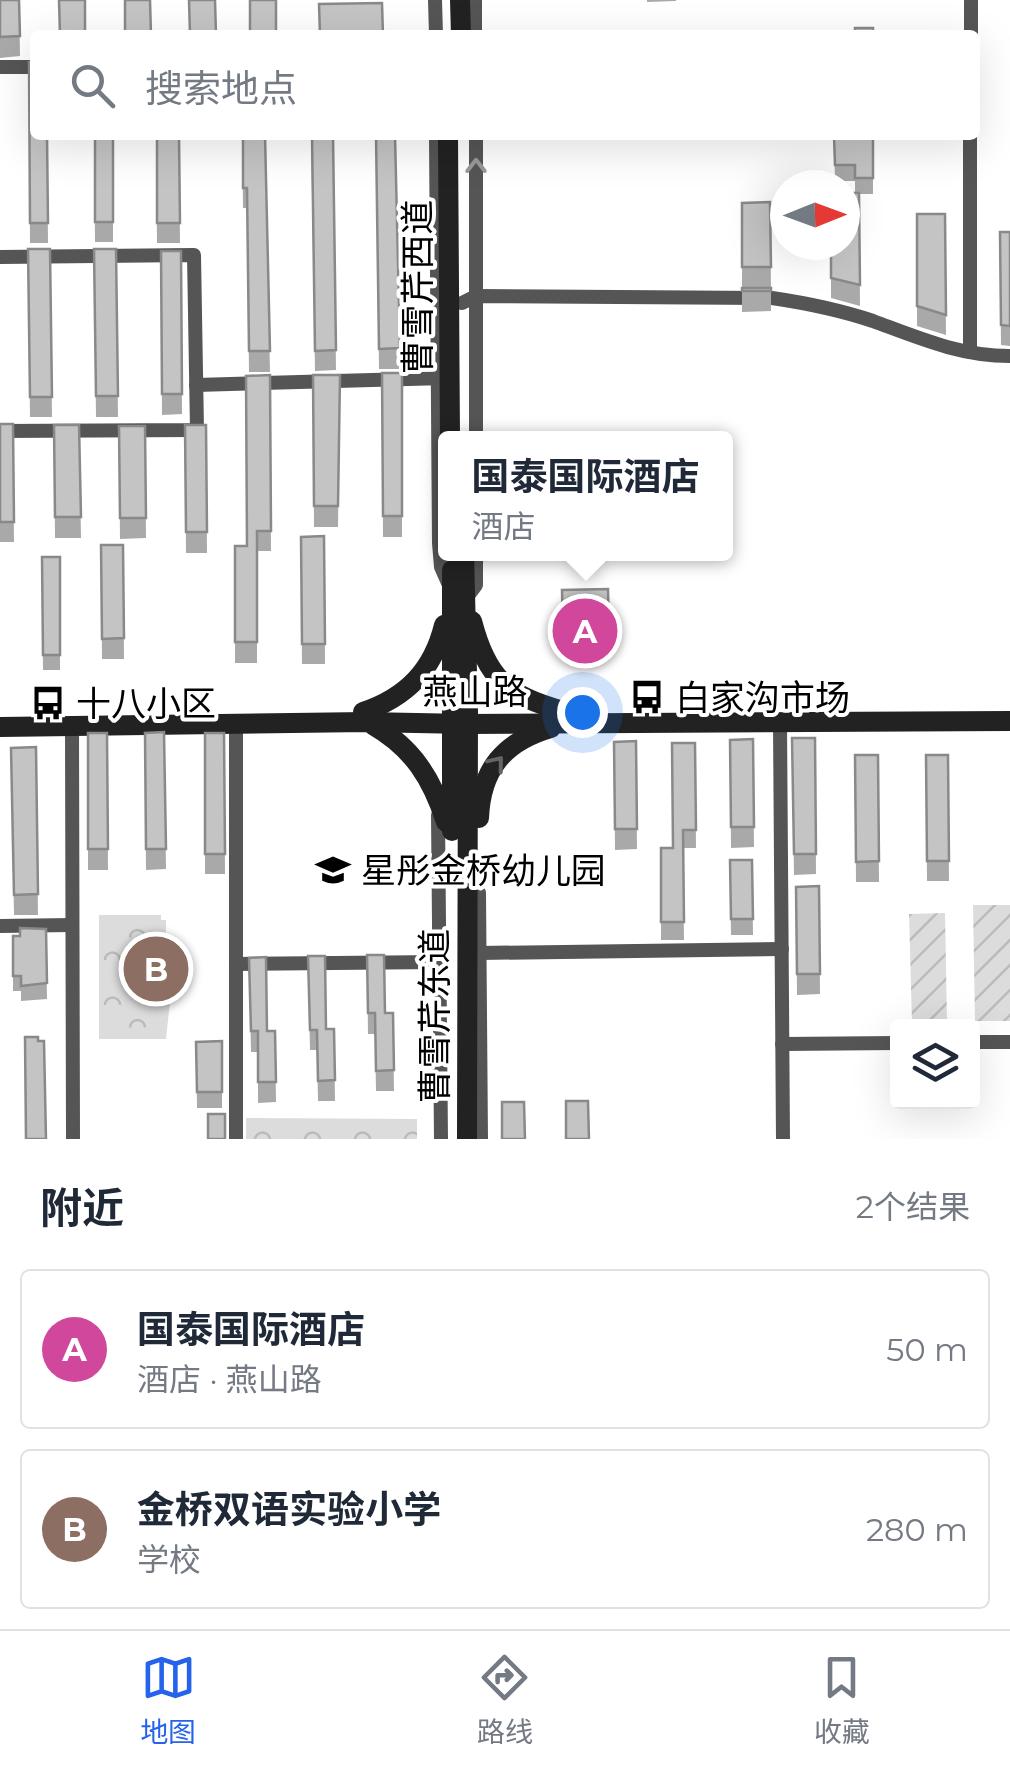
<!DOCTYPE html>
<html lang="zh">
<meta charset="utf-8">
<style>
:root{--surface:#fff;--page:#f6f6f7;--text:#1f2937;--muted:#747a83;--line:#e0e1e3;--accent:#2563eb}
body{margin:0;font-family:Montserrat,"Noto Sans SC",sans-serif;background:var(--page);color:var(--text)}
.controls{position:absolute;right:30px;bottom:30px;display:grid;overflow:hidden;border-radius:10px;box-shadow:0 10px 40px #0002}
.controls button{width:90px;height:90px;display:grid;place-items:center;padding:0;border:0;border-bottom:2px solid var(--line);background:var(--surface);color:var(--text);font:50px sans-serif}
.compass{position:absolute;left:770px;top:170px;width:90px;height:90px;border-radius:50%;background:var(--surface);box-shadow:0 10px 40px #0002;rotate:89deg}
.you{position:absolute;left:582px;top:712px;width:35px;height:35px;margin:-25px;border:8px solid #fff;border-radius:50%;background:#1a73e8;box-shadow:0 0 0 15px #1a73e833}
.badge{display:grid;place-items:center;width:65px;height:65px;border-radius:50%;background:var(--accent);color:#fff;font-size:32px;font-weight:700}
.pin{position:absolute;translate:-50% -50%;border:5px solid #fff;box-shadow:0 2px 10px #0006}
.popup{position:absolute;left:438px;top:431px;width:295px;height:130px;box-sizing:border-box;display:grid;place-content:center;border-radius:10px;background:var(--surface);filter:drop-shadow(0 2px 8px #0005);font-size:32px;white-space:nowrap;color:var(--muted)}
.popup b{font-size:38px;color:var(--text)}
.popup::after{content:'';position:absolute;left:50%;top:100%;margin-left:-20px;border:20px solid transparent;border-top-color:var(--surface)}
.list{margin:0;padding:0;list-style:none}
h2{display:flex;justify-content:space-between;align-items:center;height:130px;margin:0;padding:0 40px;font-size:42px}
h2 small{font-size:32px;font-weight:400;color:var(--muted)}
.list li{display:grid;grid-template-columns:65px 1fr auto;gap:30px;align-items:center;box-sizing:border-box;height:160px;margin:0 20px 20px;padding:0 20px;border:2px solid var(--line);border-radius:10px}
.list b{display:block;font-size:38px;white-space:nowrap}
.list p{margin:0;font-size:32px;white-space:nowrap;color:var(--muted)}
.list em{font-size:32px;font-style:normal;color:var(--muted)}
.icon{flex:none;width:55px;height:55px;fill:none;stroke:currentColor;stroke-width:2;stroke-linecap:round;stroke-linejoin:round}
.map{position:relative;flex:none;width:1010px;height:1139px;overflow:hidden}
.search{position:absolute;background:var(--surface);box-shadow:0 10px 40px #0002;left:30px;right:30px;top:30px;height:110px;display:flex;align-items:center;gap:25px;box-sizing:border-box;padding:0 35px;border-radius:10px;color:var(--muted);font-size:38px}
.sheet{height:490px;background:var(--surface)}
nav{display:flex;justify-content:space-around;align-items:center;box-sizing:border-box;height:140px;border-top:2px solid var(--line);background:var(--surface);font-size:28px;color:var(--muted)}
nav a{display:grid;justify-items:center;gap:5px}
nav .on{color:var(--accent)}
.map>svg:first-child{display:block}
</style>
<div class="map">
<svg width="1010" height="1139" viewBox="0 0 1010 1139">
<defs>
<pattern id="forest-crowns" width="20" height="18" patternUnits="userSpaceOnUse" patternTransform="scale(2.5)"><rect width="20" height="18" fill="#dcdcdc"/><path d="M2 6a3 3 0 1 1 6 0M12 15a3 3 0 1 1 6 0" fill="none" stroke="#bbb"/></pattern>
<pattern id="garden-furrows" width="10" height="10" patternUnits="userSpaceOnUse" patternTransform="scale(2.5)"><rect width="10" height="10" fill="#dcdcdc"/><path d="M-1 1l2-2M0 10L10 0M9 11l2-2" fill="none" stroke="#bbb"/></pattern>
</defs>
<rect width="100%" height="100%" fill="#fff"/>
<!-- forest -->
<g fill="url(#forest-crowns)">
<path d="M 99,915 L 161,915 L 161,920 L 166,920 L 166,1001 L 170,1002 L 166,1039 L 99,1039 Z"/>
<path d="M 246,1118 L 417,1119 L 417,1139 L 246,1139 Z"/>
</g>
<!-- garden -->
<g fill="url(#garden-furrows)">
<path d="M 973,905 L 1010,905 L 1010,1021 L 975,1021 Z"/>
<path d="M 945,913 L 947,1021 L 912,1022 L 909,914 Z"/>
</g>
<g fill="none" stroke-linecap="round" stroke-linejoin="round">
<!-- street -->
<g stroke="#555" stroke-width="14">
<path d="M 435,0 L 436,35"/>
<path d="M 475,0 L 475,35"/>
<path d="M 971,35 L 971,0"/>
<path d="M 0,67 L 35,67"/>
<path d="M 436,135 L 439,543 L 441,567 L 448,583"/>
<path d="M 476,135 L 476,438"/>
<path d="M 0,257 L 194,255 L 197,430 L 0,431"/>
<path d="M 462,303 L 476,296 L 772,298 C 806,303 840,310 873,321 C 919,338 960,356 1010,356"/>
<path d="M 970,352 L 970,135"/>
<path d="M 196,385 L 445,378"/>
<path d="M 467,597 L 476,585 L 476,554"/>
<path d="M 780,723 L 783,1139"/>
<path d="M 236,724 L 236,1139"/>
<path d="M 72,728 L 73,1139"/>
<path d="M 438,815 L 441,1139"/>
<path d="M 465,889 L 479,893 L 481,1139"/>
<path d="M 0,926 L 72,925"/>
<path d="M 480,953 L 782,949"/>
<path d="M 236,964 L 440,962"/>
<path d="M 972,1042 L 1010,1042"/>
<path d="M 782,1044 L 898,1043"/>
</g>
<!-- secondary -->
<g stroke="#222" stroke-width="20">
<path d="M 460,0 L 461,35"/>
<path d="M 448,135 L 450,438"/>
<path d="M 464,554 L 468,712 L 467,1139"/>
<path d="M 452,570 L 452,831"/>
<path d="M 472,621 C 487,679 507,695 563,711"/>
<path d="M 363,712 C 407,697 433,670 444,625"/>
<path d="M 373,725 C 413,748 432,779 446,822"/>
<path d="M 0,727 L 366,722 L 466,724 L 1010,721"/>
<path d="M 479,818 C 481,770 503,742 551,728"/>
</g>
</g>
<!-- wall -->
<g fill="#a9a9a9">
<path d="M 0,0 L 19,0 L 20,56 L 0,58 Z"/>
<path d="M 647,0 L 676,0 L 676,1 L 647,2 Z"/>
<path d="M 29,62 L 47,135 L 48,243 L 30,243 Z"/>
<path d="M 94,135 L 113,135 L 113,242 L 95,242 Z"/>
<path d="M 156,135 L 179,135 L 180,243 L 157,243 Z"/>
<path d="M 242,135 L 265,135 L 270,372 L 249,372 L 247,208 L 243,208 Z"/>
<path d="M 311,135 L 333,135 L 336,370 L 315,371 Z"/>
<path d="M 376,135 L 395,135 L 400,369 L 379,369 Z"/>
<path d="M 873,135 L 873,194 L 859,194 L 860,306 L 831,298 L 831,245 L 855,193 L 855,181 L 835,181 L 834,136 Z"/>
<path d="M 770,202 L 771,287 L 742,287 L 742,203 Z"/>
<path d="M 917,214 L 945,214 L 946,335 L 917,326 Z"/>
<path d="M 1000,232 L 1010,232 L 1010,346 L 1001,345 Z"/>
<path d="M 28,249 L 50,249 L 52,417 L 30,417 Z"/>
<path d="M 94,249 L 116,249 L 118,417 L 96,417 Z"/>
<path d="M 161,251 L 181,251 L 182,414 L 162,415 Z"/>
<path d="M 742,288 L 771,288 L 771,311 L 742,312 Z"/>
<path d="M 382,373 L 402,373 L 402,537 L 383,537 Z"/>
<path d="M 270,375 L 271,551 L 257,551 L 257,663 L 235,663 L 235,546 L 247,546 Z"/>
<path d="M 313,375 L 340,375 L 338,527 L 314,527 Z"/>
<path d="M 0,424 L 13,424 L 14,542 L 0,542 Z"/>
<path d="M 54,425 L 79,425 L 81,538 L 55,538 Z"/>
<path d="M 185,425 L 206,425 L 207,553 L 186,553 Z"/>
<path d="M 119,426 L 145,426 L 146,538 L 120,539 Z"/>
<path d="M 324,536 L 325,664 L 302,664 L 301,537 Z"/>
<path d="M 101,545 L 123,545 L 124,659 L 102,659 Z"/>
<path d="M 42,557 L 60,557 L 60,670 L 43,670 Z"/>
<path d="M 608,589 L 609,652 L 563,654 L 562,590 Z"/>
<path d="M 164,732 L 166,869 L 146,870 L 145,733 Z"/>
<path d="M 88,733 L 107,733 L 108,870 L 88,870 Z"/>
<path d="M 205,733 L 224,733 L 225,874 L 205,874 Z"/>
<path d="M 792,738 L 815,738 L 816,874 L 794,875 Z"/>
<path d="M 753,739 L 754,847 L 731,848 L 730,740 Z"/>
<path d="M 636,741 L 637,849 L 615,850 L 614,742 Z"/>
<path d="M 695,743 L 696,848 L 683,848 L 684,940 L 661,940 L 661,848 L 673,848 Z"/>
<path d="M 36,747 L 38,915 L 14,915 L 11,748 Z"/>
<path d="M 855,755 L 878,755 L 879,882 L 856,882 Z"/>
<path d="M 926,755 L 948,755 L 949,881 L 927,881 Z"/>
<path d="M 730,860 L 752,860 L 753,935 L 731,935 Z"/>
<path d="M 819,886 L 820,994 L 797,995 L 796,887 Z"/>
<path d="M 46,929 L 47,999 L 21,1001 L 21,991 L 13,991 L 13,936 L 20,936 Z"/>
<path d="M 367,955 L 385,1013 L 393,1013 L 394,1091 L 376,1091 L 375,1034 L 368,1034 Z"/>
<path d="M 308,956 L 326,1029 L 334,1029 L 335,1101 L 318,1101 L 317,1050 L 310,1050 Z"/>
<path d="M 249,958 L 267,1031 L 275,1031 L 276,1102 L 258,1103 L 258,1052 L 251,1052 Z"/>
<path d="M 222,1041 L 222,1108 L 197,1108 L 196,1042 Z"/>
</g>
<!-- building -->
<g fill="#c4c4c4" stroke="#898989" stroke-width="2.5">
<path d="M 0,0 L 19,0 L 20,36 L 0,37 Z"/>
<path d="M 59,0 L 85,0 L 85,35 L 60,35 Z"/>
<path d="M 125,0 L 150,0 L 151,35 L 125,35 Z"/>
<path d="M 189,0 L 215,0 L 216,35 L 190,35 Z"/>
<rect x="250" y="0" width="26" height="35"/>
<path d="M 382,3 L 383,35 L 320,35 L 319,4 Z"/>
<rect x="855" y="28" width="18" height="7"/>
<path d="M 29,62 L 35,62 L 35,135 L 47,135 L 48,223 L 30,223 Z"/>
<rect x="95" y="135" width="18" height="87"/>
<path d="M 157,135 L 179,135 L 180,223 L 157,223 Z"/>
<path d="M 243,135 L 265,135 L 270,351 L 249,351 L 247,188 L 243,188 Z"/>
<path d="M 312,135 L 333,135 L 336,350 L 315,351 Z"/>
<path d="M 376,135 L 395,135 L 400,348 L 379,349 Z"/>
<path d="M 873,135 L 873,178 L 855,178 L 855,165 L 835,165 L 834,136 Z"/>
<path d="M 845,193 L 859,193 L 860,285 L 831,278 L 831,245 L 845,245 Z"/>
<path d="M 770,202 L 771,267 L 742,267 L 742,203 Z"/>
<path d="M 917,214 L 945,214 L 946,315 L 917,306 Z"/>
<path d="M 1000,232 L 1010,232 L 1010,326 L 1001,325 Z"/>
<path d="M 28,249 L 50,249 L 52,397 L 30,397 Z"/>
<path d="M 94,249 L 116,249 L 118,396 L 96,396 Z"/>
<path d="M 161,251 L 181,251 L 182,394 L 162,394 Z"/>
<rect x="742" y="288" width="29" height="3"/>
<path d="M 382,373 L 402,373 L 402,516 L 383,516 Z"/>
<path d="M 270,375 L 271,531 L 257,531 L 257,642 L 235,642 L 235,546 L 247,546 L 246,376 Z"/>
<path d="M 313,375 L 340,375 L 338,506 L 314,506 Z"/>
<path d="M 0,424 L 13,424 L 14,522 L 0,522 Z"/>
<path d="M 54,425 L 79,425 L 81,517 L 55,517 Z"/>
<path d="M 185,425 L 206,425 L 207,532 L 186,532 Z"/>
<path d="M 119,426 L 145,426 L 146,518 L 120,518 Z"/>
<path d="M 324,536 L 325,644 L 302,644 L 301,537 Z"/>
<path d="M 101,545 L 123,545 L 124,638 L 102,639 Z"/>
<path d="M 42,557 L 60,557 L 60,655 L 43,655 Z"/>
<path d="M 608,589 L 609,632 L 563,633 L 562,590 Z"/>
<path d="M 164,732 L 166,849 L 146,849 L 145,733 Z"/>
<path d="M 88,733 L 107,733 L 108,849 L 88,849 Z"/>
<path d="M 205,733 L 224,733 L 225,854 L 205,854 Z"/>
<path d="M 792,738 L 815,738 L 816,854 L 794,854 Z"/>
<path d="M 753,739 L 754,827 L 731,827 L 730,740 Z"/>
<path d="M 636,741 L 637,829 L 615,829 L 614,742 Z"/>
<path d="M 672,743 L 695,743 L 696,830 L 683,830 L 684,922 L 661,922 L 661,848 L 673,848 Z"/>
<path d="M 36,747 L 38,894 L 14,895 L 11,748 Z"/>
<path d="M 855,755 L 878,755 L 879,861 L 856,862 Z"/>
<path d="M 926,755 L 948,755 L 949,861 L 927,861 Z"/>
<path d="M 730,860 L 752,860 L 753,919 L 731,919 Z"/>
<path d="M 819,886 L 820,974 L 797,974 L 796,887 Z"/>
<path d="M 20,928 L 46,929 L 47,983 L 21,986 L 21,976 L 13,976 L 13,936 L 20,936 Z"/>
<path d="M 367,955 L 384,955 L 385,1013 L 393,1013 L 394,1070 L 376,1071 L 375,1013 L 368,1013 Z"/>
<path d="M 308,956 L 325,956 L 326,1029 L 334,1029 L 335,1080 L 318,1081 L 317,1030 L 310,1030 Z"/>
<path d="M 266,957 L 267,1031 L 275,1031 L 276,1082 L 258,1082 L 258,1031 L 251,1031 L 249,958 Z"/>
<path d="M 25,1037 L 38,1037 L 38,1041 L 44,1041 L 46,1139 L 26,1139 Z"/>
<path d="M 222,1041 L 222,1092 L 197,1092 L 196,1042 Z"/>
<path d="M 566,1101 L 588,1101 L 589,1139 L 566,1139 Z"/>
<path d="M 502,1102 L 524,1102 L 525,1139 L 502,1139 Z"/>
<rect x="208" y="1114" width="17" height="25"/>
</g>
<!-- one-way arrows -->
<defs><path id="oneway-chevron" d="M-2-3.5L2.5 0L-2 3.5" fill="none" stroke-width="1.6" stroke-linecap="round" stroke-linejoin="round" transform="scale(2.5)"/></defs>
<use stroke="#999" href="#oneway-chevron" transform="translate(476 166) rotate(-90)"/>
<use stroke="#646464" href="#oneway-chevron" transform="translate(497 763) rotate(-51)"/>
<!-- icons -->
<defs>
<g id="bus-bare" transform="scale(2.7)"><path d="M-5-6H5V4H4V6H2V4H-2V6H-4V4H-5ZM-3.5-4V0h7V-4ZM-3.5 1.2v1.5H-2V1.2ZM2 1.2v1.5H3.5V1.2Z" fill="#000" stroke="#fff" stroke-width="2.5" paint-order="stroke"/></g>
<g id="school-bare" transform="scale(2.7)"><path d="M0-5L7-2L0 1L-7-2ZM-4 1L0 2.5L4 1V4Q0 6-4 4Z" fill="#000" stroke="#fff" stroke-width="2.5" paint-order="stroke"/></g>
</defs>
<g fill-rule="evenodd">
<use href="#bus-bare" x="647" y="697"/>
<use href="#bus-bare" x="48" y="703"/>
<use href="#school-bare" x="333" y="870"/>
</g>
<g text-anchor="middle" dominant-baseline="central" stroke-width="8" stroke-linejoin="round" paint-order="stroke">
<!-- street labels -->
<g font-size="35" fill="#000" stroke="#fff">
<text transform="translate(417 287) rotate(-90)">曹雪芹西道</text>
<text x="475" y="691">燕山路</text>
<text transform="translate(434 1016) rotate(-90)">曹雪芹东道</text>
</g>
<!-- poi labels -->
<g font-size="35" fill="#000" stroke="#fff" text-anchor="start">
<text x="675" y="697">白家沟市场</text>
<text x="76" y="703">十八小区</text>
<text x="361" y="870">星彤金桥幼儿园</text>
</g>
</g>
</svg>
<div class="controls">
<button><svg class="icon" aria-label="layers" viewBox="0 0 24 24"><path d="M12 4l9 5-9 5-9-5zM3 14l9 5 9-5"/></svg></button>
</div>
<svg class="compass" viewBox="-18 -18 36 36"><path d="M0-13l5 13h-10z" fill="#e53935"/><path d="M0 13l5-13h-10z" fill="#747a83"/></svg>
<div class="you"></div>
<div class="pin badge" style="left:585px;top:631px;background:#d1479c">A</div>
<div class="popup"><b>国泰国际酒店</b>酒店</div>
<div class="pin badge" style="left:156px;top:969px;background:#8d6e63">B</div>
<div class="search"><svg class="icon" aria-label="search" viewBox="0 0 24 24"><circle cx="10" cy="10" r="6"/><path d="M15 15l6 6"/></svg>搜索地点</div>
</div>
<section class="sheet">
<h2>附近<small>2个结果</small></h2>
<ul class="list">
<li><span class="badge" style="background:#d1479c">A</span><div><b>国泰国际酒店</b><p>酒店 · 燕山路</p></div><em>50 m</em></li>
<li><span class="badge" style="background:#8d6e63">B</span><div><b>金桥双语实验小学</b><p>学校</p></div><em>280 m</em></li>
</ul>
</section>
<nav>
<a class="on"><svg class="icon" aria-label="map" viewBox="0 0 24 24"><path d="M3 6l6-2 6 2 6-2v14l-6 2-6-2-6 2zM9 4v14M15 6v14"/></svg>地图</a>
<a><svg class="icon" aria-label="directions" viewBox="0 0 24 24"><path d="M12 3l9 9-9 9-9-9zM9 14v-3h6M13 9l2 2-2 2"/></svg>路线</a>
<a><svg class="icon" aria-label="saved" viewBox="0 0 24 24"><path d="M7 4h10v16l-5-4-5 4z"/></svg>收藏</a>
</nav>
